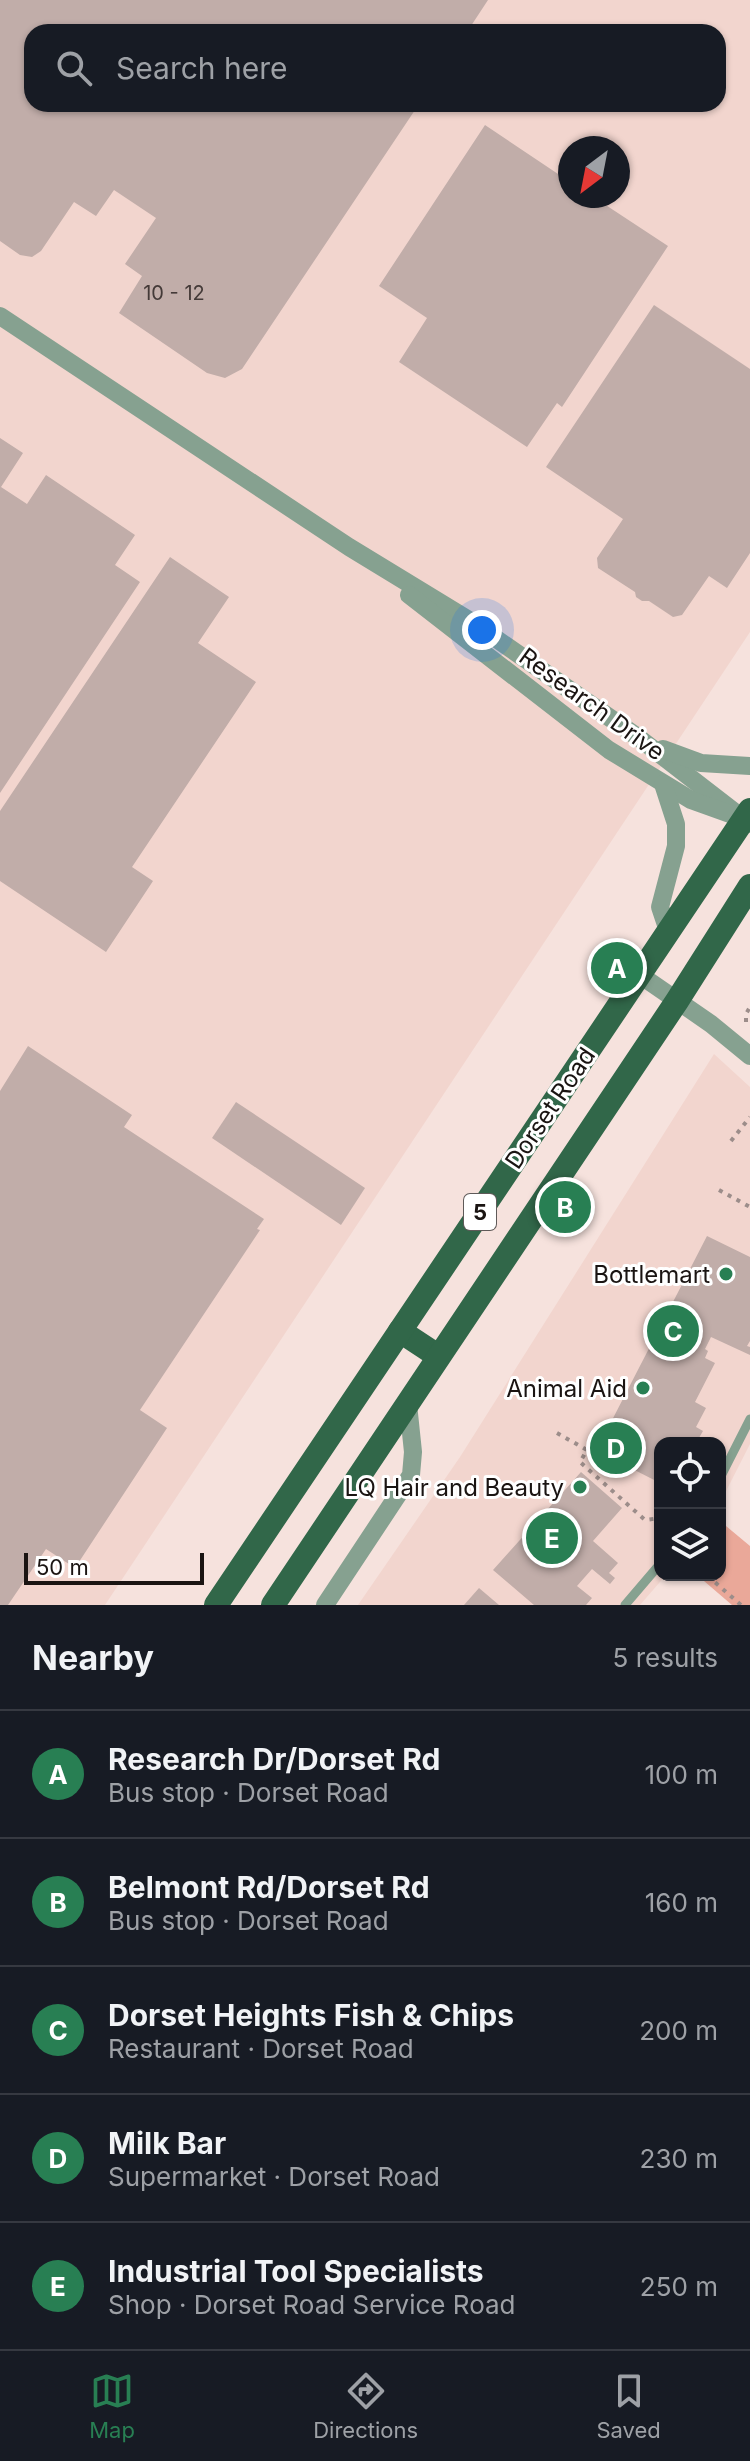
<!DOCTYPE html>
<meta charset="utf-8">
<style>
:root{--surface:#171b24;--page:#20242c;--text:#f1f3f6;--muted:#9ea1a6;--line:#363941;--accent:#287f53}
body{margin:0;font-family:Inter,sans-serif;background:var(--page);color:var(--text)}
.controls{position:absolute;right:24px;bottom:24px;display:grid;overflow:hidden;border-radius:16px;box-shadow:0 2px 6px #0004}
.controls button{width:72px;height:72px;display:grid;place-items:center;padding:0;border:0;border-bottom:2px solid var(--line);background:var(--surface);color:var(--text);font:40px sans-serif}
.compass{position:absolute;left:558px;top:136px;width:72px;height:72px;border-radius:50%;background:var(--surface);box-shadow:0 2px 6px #0004;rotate:212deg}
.scale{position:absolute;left:24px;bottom:20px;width:180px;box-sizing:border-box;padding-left:8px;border:4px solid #1a1412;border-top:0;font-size:22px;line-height:28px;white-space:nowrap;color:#1a1412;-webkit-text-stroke:6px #fff;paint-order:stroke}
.you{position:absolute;left:482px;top:630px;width:28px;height:28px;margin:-20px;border:6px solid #fff;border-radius:50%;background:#1a73e8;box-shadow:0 0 0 12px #1a73e833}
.badge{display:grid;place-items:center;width:52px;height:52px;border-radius:50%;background:var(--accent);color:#fff;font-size:26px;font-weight:700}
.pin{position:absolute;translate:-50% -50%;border:4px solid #fff;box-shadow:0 2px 8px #0006}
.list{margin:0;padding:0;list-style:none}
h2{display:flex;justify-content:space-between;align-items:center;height:104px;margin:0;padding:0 32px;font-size:34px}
h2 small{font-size:26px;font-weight:400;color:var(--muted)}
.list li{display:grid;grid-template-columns:52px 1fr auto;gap:24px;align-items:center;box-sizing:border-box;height:128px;padding:0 32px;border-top:2px solid var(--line)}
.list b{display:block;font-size:30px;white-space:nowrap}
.list p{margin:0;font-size:26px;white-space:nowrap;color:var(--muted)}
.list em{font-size:26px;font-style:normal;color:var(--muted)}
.icon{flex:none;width:44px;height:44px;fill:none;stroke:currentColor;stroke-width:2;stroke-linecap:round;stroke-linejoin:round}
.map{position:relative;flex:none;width:750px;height:1605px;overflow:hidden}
.search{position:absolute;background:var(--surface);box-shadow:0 2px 6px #0004;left:24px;right:24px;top:24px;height:88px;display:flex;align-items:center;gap:20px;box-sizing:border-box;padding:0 28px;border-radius:24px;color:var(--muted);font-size:30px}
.sheet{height:744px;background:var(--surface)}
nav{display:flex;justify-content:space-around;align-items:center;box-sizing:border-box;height:112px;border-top:2px solid var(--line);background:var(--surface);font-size:22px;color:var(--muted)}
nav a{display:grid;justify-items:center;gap:4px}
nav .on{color:var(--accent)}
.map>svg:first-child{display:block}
</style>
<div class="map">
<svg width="750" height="1605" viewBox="0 0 750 1605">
<rect width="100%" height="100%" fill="#f6e2dd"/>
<!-- built -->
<g fill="#f2d5ce" fill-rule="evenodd">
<path d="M 0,0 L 750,0 L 750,632 L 105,1605 L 0,1605 ZM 32,32 L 718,32 L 718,104 L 32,104 ZM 570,148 L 618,148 L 618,196 L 570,196 Z"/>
<path d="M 714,1054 L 750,1087 L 750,1444 L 720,1503 L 720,1443 L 660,1443 L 660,1575 L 666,1575 L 640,1605 L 358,1605 L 460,1457 Z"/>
</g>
<!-- green -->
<path fill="#eaa899" d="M 720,1521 L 750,1546 L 750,1605 L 732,1605 L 697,1575 L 720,1575 Z"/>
<!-- building -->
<g fill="#c1ada9">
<path d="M 0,0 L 488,0 L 467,32 L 32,32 L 32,104 L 419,104 L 242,369 L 225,378 L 207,373 L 119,313 L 142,276 L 125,264 L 156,218 L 114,190 L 96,216 L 74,202 L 41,251 L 32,257 L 20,255 L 0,241 Z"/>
<path d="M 485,125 L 570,182 L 570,196 L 592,196 L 668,246 L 562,407 L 557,403 L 527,447 L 399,362 L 427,318 L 379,286 Z"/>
<path d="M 654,305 L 750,369 L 750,553 L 727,588 L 709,576 L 682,615 L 673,617 L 649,601 L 642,601 L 636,597 L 635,592 L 598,568 L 597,558 L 623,519 L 546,467 Z"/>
<path d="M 0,438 L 23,453 L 1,487 L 27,504 L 46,475 L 135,535 L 115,565 L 140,582 L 0,793 Z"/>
<path d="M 170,557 L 229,597 L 198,643 L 256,682 L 132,867 L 153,881 L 106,952 L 0,881 L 0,811 Z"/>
<path d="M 28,1046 L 132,1115 L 124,1127 L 264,1219 L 257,1229 L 260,1230 L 140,1410 L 167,1428 L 75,1568 L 46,1549 L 8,1605 L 0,1605 L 0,1091 Z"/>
<path d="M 236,1102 L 365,1188 L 341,1225 L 212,1138 Z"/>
<path d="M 707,1236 L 750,1257 L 750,1341 L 747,1346 L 750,1347 L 750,1355 L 711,1337 L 705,1349 L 708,1351 L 705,1358 L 715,1363 L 695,1402 L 706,1408 L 696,1427 L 703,1431 L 696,1443 L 660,1443 L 660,1483 L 613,1459 L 610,1466 L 593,1457 Z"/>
<path d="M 581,1472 L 622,1508 L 593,1541 L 618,1563 L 609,1573 L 615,1578 L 610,1584 L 592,1569 L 577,1586 L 592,1598 L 586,1605 L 534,1605 L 493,1570 Z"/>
<path d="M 479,1588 L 499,1605 L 464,1605 Z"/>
</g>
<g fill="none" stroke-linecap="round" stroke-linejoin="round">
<!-- path -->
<g stroke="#9c8d8a" stroke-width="4" stroke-dasharray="4 6" stroke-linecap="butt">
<path d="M 746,1022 L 746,1014 L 750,1007"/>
<path d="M 731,1141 L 750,1117"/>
<path d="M 719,1190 L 750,1207"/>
<path d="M 557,1433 L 587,1450 L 580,1462 L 645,1520 L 660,1518"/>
<path d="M 710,1575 L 710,1578 L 741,1605"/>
</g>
<!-- lane -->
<g stroke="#86a190" stroke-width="9">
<path d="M 720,1478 L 750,1419"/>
<path d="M 625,1605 L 660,1564"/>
</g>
<!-- street -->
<g stroke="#86a190" stroke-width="18">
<path d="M 0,316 L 349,547 L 472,622 L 639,738 L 750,824"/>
<path d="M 409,595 L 609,750 L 691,800 L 730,814"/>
<path d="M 663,749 L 701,763 L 750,766"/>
<path d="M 663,784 L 676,824 L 676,846 L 660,907 L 668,931"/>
<path d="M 640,975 L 711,1024 L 750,1056"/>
<path d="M 325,1605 L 411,1475 L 413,1452 L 408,1404"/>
</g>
<!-- primary -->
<g stroke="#316749" stroke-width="24">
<path d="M 400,1331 L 438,1356"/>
<path d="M 216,1605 L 750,810"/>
<path d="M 273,1605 L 677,1001 L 750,886"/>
</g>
</g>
<!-- markers -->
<g fill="#287f53" stroke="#fff" stroke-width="3">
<circle cx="726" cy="1274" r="8"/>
<circle cx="643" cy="1388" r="8"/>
<circle cx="580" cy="1487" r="8"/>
</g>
<g text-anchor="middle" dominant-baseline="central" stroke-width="6" stroke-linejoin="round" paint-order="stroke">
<!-- number labels -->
<g font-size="20" fill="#443a38">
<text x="174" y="293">10 - 12</text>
</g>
<!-- shield labels -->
<rect fill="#fff" stroke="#5f5a59" stroke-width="2" x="464" y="1194" width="32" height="36" rx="6"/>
<g font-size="22" font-weight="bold" fill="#1a1412">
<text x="480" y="1212">5</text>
</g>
<!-- street labels -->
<g font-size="24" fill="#1a1412" stroke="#fff">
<text transform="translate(592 704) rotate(36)">Research Drive</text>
<text transform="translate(550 1108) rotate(-56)">Dorset Road</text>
</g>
<!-- poi labels -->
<g font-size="24" fill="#1a1412" stroke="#fff" text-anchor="end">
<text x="710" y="1274">Bottlemart</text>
<text x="627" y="1388">Animal Aid</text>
<text x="564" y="1487">LQ Hair and Beauty</text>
</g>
</g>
</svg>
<div class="controls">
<button><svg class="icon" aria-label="locate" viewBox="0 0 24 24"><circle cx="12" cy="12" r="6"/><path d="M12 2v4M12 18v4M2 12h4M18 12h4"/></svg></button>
<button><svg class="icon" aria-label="layers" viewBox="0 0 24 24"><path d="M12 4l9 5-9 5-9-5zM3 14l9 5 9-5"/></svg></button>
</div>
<svg class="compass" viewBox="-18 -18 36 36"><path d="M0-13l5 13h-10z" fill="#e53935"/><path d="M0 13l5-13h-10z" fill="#9ea1a6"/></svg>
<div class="scale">50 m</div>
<div class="you"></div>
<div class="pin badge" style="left:617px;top:968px">A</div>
<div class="pin badge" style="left:565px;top:1207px">B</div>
<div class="pin badge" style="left:673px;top:1331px">C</div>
<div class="pin badge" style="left:616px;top:1448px">D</div>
<div class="pin badge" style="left:552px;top:1538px">E</div>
<div class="search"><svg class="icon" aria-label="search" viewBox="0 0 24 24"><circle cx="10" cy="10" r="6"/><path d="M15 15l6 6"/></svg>Search here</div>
</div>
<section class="sheet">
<h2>Nearby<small>5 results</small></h2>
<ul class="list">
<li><span class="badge">A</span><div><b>Research Dr/Dorset Rd</b><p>Bus stop · Dorset Road</p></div><em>100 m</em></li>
<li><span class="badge">B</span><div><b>Belmont Rd/Dorset Rd</b><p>Bus stop · Dorset Road</p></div><em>160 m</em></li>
<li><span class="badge">C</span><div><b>Dorset Heights Fish &amp; Chips</b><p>Restaurant · Dorset Road</p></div><em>200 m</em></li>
<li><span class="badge">D</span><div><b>Milk Bar</b><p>Supermarket · Dorset Road</p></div><em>230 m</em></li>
<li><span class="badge">E</span><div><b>Industrial Tool Specialists</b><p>Shop · Dorset Road Service Road</p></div><em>250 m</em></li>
</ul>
</section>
<nav>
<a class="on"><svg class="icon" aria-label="map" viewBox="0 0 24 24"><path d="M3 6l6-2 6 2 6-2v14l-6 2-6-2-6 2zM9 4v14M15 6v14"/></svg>Map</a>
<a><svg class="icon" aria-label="directions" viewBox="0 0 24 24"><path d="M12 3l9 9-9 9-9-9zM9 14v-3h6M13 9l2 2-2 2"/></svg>Directions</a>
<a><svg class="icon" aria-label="saved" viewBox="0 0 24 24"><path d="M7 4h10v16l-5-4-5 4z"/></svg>Saved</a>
</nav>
